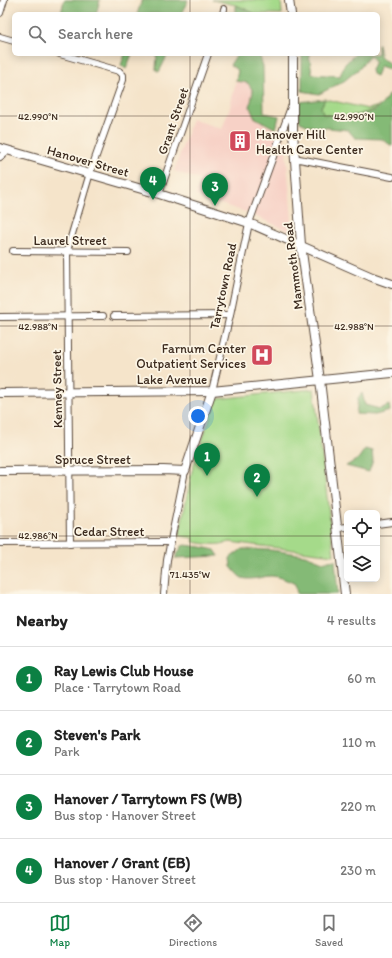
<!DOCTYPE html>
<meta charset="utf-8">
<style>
:root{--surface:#fff;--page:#f2f2f2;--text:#222;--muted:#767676;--line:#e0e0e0;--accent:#0b8043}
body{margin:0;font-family:Itim,sans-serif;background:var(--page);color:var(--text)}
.controls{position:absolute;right:12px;bottom:12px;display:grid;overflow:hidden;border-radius:6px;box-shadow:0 2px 10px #0003}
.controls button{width:36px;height:36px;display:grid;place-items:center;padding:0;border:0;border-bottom:1px solid var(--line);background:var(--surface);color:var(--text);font:20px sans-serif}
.you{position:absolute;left:198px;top:416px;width:14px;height:14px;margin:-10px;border:3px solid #fff;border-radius:50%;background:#1a73e8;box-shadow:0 0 0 6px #1a73e833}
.badge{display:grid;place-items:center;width:26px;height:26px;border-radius:50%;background:var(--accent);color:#fff;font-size:13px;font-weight:700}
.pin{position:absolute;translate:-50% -33px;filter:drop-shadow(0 1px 2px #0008)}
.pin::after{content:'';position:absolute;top:21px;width:14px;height:12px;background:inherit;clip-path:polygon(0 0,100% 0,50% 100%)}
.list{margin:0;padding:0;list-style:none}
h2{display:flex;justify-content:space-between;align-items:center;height:52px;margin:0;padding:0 16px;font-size:17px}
h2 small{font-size:13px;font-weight:400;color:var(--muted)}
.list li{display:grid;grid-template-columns:26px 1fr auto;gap:12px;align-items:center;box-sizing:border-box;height:64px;padding:0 16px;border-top:1px solid var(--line)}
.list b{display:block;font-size:15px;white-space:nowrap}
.list p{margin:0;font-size:13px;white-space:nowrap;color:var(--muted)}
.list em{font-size:13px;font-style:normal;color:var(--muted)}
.icon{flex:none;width:22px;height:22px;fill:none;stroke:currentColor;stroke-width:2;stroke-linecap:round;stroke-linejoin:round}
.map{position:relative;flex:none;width:392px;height:594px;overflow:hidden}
.search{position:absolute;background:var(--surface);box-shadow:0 2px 10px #0003;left:12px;right:12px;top:12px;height:44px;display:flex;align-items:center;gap:10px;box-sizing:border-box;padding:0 14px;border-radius:6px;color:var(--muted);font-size:15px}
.sheet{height:308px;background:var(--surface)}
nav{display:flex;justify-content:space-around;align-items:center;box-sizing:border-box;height:56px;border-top:1px solid var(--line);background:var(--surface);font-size:11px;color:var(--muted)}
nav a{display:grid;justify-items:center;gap:2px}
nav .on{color:var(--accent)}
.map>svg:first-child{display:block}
</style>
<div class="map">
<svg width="392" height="594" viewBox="0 0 392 594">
<rect width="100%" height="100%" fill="#fcf5e5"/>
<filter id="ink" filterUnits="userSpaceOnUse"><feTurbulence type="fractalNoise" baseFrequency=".025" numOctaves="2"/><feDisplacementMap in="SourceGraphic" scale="8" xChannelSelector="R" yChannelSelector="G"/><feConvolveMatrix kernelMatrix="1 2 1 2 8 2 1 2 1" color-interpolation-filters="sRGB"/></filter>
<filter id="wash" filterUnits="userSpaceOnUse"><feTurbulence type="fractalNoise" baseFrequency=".012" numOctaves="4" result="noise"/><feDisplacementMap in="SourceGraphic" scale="16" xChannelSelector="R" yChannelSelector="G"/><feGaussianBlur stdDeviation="0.9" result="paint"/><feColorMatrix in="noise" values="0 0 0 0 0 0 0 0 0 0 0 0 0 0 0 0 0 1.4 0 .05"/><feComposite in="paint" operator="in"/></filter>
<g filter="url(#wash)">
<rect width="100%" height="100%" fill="#f5e4ca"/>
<!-- built -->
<path fill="#f7d1c6" d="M 236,81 L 248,83 L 254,91 L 250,107 L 265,125 L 276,129 L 274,136 L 285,140 L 293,232 L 291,232 L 246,212 L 195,196 L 200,180 L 174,171 L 192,119 L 222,129 L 230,107 Z"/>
<!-- green -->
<g fill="#a5da8a" stroke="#708254">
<path d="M 212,0 L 281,0 L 282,14 L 256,14 L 236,5 Z"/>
<path d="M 325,99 L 368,109 L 379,106 C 366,116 338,119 323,114 L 321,107 Z"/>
<path d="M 314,389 L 334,555 L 230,542 C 218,546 206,544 193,542 L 194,538 L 179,536 L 192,471 L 216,399 Z"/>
</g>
<!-- forest -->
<g fill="#84ba76" stroke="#60724a">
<path d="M 64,0 L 100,0 L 96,14 L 61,14 Z"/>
<path d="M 142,0 L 188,0 L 181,14 L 137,14 Z"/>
<path d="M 236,5 L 256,14 L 236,14 Z"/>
<path d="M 378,44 L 379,44 L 380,56 L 392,66 L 392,70 L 380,66 L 376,76 L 372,74 L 371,70 L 375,61 L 370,55 L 366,59 L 361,67 L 344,81 L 319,94 L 302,91 L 302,54 L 309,54 L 312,74 L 340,76 L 344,65 L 355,54 L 378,54 Z"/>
<path d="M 125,54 L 132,54 L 126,69 L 121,65 Z"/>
<path d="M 157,54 L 168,54 L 159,72 L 156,70 Z"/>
<path d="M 237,54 L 259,54 L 263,66 L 264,113 L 279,116 L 276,129 L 254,117 L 250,107 L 253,91 L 248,83 L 236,81 L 238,70 L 230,65 Z"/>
<path d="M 388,95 L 392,96 L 392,146 L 382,139 L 355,138 L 348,130 L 309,126 L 300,122 L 298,109 L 299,102 L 325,99 L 321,107 L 323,114 C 335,118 361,116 373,111 C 380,108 385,101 388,95 Z"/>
<path d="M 362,393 L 365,405 L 380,409 L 389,405 L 390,411 L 375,415 L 356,414 L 358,398 Z"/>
<path d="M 365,449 L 372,451 L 373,460 L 369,472 L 346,466 L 358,459 Z"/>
<path d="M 185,545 L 201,547 L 215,550 L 219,556 L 175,558 L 182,546 Z"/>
<path d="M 242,549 L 271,550 L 305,555 L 323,562 L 335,560 L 338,594 L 297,594 L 295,584 C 290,581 277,576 271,576 C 262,576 252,581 242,578 C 238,576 234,570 231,567 L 230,558 Z"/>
</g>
</g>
<g filter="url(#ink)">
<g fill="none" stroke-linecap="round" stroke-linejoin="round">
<!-- street casing -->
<g stroke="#574638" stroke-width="8">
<g id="street">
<path d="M 0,13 L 4,0"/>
<path d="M 223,14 L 224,9"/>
<path d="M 0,37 L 14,41"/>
<path d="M 60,54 L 119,71 L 123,75 L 123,80 L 90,173 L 67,251 L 70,543"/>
<path d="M 0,157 L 8,150"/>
<path d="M 294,158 L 392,177"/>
<path d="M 159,194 L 208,54"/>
<path d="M 13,251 L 128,252"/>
<path d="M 114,316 L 230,315"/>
<path d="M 0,317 L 103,316"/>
<path d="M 212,391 L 230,315 L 249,223 L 291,107"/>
<path d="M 377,524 L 392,522"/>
<path d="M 338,528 L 347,527"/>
<path d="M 0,543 L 171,542"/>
<path d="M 164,594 L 167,560 L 185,471"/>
</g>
</g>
<!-- secondary casing -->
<g stroke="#574638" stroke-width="10">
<g id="secondary">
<path d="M 289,0 L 291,14"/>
<path d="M 293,54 L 293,132 L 301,245 L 320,380 L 345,594"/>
<path d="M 0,148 L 159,194 L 249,223 L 372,277 L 392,284"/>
<path d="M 0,393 L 212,391 L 392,373"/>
<path d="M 0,471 L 163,470 L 185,471 L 212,391"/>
</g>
</g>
<!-- street -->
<use href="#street" stroke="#fff" stroke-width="6"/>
<!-- secondary -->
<use href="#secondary" stroke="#fff" stroke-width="8"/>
</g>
</g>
<!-- ticks -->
<path fill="none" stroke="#3b2a1e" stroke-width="1" stroke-opacity="0.45" d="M 190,0 L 190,14M 190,54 L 190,594M 0,116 L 392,116M 0,326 L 392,326M 0,536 L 347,536M 377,536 L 392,536"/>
<!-- icons -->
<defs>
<g id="building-square" transform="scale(1.15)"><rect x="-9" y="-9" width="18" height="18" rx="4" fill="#d1495b" stroke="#fcf5e5"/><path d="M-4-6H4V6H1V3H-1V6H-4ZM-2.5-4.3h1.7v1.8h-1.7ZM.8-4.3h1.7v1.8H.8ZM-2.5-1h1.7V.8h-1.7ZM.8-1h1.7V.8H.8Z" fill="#fff"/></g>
<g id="hospital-square" transform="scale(1.15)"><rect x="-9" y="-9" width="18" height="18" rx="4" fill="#d1495b" stroke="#fcf5e5"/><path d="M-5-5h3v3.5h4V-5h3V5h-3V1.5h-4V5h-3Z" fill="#fff"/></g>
</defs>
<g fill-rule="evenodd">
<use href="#building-square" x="240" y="141"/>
<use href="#hospital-square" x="262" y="355"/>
</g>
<g text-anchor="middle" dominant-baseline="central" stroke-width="3.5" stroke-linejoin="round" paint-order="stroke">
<!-- street labels -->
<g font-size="13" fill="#3b2a1e" stroke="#fcf5e5">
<text transform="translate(173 121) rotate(-71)">Grant Street</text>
<text transform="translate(88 161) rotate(16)">Hanover Street</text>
<text x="70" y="240">Laurel Street</text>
<text transform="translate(293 266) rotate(-97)">Mammoth Road</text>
<text transform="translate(223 286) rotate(-78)">Tarrytown Road</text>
<text x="172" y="379">Lake Avenue</text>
<text transform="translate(57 389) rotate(-91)">Kenney Street</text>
<text x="93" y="459">Spruce Street</text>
<text x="109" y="531">Cedar Street</text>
</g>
<!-- poi labels -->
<g font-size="13" fill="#3b2a1e" stroke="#fcf5e5" text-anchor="start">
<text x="256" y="134">Hanover Hill<tspan x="256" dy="15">Health Care Center</tspan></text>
<text x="246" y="348" text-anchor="end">Farnum Center<tspan x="246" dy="15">Outpatient Services</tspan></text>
</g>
</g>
<g font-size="10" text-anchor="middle" fill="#3b2a1e" stroke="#fcf5e5" stroke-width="3.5" stroke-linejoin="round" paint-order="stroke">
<text x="38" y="120">42.990°N</text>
<text x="354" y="120">42.990°N</text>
<text x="38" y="330">42.988°N</text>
<text x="354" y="330">42.988°N</text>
<text x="38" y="539">42.986°N</text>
<text x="190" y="578">71.435°W</text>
</g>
</svg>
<div class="controls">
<button><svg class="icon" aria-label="locate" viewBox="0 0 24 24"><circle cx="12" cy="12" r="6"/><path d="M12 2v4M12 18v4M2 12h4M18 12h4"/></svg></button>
<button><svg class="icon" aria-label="layers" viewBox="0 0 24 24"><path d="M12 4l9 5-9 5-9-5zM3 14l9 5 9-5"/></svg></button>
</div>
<div class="you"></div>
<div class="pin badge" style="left:207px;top:476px">1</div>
<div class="pin badge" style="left:257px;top:497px">2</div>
<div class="pin badge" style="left:215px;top:206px">3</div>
<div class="pin badge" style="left:153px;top:200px">4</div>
<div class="search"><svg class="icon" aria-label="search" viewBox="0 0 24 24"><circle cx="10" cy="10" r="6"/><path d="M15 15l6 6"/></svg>Search here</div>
</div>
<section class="sheet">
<h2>Nearby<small>4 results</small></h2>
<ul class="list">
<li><span class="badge">1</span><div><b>Ray Lewis Club House</b><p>Place · Tarrytown Road</p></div><em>60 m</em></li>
<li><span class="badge">2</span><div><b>Steven's Park</b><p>Park</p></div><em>110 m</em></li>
<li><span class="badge">3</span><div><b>Hanover / Tarrytown FS (WB)</b><p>Bus stop · Hanover Street</p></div><em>220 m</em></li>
<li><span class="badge">4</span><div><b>Hanover / Grant (EB)</b><p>Bus stop · Hanover Street</p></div><em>230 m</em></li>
</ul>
</section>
<nav>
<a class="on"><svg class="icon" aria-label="map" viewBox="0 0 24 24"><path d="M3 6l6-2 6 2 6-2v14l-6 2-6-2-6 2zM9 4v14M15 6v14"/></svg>Map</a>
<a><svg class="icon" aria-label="directions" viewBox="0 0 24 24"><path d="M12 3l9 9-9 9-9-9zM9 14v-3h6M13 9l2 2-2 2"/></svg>Directions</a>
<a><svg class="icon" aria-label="saved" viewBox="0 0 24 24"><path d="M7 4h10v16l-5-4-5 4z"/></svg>Saved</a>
</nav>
